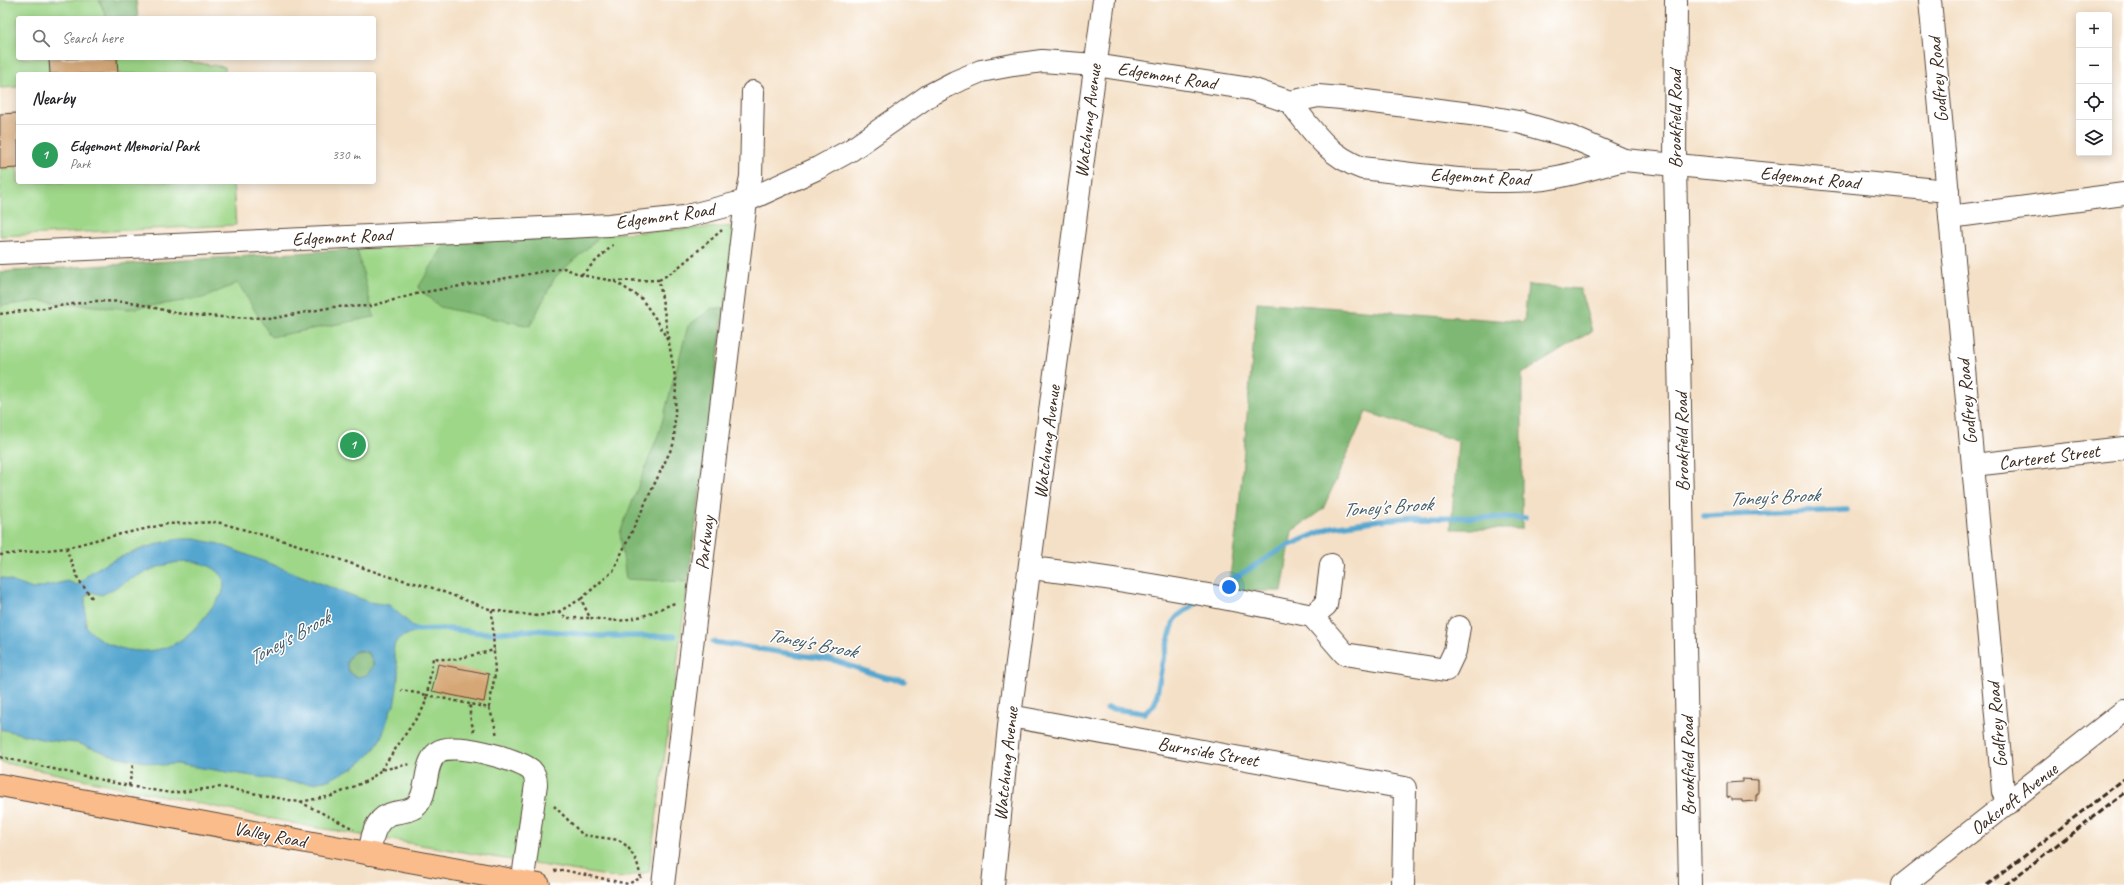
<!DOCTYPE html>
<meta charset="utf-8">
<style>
:root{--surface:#fff;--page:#f2f2f2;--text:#202124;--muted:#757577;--line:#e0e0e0;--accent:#ea580c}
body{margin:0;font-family:Caveat,sans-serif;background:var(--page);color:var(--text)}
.controls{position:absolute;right:12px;top:12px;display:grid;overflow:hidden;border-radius:4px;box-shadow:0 2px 10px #0003}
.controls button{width:36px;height:36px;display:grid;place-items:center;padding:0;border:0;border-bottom:1px solid var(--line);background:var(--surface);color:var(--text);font:20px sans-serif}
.you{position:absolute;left:1229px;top:587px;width:14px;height:14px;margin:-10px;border:3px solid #fff;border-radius:50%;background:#1a73e8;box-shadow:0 0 0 6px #1a73e833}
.badge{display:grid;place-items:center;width:26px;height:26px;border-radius:50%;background:var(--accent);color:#fff;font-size:13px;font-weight:700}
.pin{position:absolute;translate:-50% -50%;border:2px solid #fff;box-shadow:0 1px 4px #0006}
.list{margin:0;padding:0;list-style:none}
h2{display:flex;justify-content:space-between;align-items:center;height:52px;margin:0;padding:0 16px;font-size:17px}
h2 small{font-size:13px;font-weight:400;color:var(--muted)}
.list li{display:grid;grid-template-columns:26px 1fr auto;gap:12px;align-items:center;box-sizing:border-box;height:60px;padding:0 16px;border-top:1px solid var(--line)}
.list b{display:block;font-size:15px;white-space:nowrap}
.list p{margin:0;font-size:13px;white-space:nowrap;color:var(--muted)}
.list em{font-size:13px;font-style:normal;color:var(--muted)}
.icon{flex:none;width:22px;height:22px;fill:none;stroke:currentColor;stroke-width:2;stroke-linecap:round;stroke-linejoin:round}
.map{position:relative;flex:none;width:2124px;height:885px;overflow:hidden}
.search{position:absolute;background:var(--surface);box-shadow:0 2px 10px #0003;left:16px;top:16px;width:360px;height:44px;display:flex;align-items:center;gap:10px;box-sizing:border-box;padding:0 14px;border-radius:4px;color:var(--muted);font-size:15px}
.panel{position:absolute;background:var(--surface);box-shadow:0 2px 10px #0003;left:16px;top:72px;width:360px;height:112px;border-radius:4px}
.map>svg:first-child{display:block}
</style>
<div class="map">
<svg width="2124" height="885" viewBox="0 0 2124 885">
<rect width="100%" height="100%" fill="#fff"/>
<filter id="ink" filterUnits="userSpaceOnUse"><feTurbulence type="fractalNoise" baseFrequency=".025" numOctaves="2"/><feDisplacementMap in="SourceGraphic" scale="8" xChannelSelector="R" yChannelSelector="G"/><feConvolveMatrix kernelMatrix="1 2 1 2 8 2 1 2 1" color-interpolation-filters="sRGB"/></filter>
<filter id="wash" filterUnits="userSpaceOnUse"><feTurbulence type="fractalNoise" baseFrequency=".012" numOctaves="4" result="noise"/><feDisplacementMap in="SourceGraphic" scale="16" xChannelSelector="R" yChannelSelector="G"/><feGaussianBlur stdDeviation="0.9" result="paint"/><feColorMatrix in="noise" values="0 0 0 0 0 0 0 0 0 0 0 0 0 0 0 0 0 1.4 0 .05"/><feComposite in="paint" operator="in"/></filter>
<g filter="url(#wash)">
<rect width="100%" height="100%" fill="#f4e0c6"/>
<!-- green -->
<g fill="#9fd789" stroke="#6d8054">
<path d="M 0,0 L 99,0 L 107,18 L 18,18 L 18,58 L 61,58 L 49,59 L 50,74 L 18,74 L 18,87 L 0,88 Z"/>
<path d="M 117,58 L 162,58 L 225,67 L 225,74 L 118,74 Z"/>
<path d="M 18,168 L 18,182 L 233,182 L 236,225 L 0,236 L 0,169 Z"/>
<path d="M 736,226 L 649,872 L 619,878 L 307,826 L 0,762 L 0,272 Z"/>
</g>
<!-- forest -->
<g fill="#7fb875" stroke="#5d714a">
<path d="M 99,0 L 136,0 L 138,18 L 107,18 Z"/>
<path d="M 603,234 L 555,277 L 530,326 L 440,307 L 418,288 L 445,244 Z"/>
<path d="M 357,249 L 374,317 L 271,337 L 238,283 L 203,298 L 129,309 L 38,301 L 0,306 L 0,272 Z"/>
<path d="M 1528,285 L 1580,289 L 1592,331 L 1522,374 L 1522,529 L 1451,529 L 1458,441 L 1366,412 L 1323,509 L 1292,531 L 1282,591 L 1228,591 L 1238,518 L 1257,302 L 1524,322 Z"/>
<path d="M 712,308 L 724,309 L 688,582 L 626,579 L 620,533 L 660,430 L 688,326 Z"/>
<circle cx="360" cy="664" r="13"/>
</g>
<!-- water -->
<path fill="#54a6cf" stroke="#486876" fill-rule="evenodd" d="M 180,539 L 195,539 L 219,544 L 369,602 L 389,605 L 414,627 L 417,630 C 411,635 400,635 396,642 C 390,650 397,660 398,669 C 399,681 396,694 394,706 L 391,709 L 383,734 L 376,747 L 365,759 L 354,768 L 328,780 L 313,783 L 291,782 L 176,764 L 161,765 L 114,756 L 77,743 L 45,740 L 0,729 L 0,577 L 33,589 L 68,581 L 77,585 C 83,581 86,575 93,571 C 113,558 157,542 180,539 ZM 187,561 C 206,563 231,570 222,594 C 211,608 200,625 186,636 C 158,660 109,654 86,627 L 85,597 L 92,592 L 102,595 C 130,580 154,564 187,561 ZM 359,650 L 369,653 L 374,665 L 367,675 L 357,677 C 342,672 345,654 359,650 Z"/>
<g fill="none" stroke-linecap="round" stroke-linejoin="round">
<!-- stream -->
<g stroke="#54a6cf" stroke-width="5.5">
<path d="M 1704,516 L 1846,510"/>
<path d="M 1215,590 L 1285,547 L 1332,527 L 1380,520 L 1415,517 L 1525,518"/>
<path d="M 410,630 L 449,629 L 484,633 L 537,630 L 602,636 L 675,636"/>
<path d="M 713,642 L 833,660 L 880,676 L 904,681"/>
<path d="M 1107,708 L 1144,713 L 1154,705 L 1156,699 L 1162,664 L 1174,621 L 1178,616 L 1199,601"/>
</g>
</g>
<g id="blocks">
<!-- building -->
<g fill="#d6a776">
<path d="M 117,58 L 118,74 L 50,74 L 49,59 Z"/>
<path d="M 18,113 L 18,168 L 0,169 L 0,114 Z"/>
<path d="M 438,664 L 489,674 L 484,702 L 432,691 Z"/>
<path d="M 1742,779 L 1758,780 L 1758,794 L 1756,794 L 1756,801 L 1742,802 L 1742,800 L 1731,800 L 1731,798 L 1727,797 L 1727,783 L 1742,782 Z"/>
</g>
</g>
</g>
<g filter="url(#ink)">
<use href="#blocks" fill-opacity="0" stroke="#574537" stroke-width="1"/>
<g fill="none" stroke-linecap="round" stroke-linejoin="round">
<!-- minor casing -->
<g stroke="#574537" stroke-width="24">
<g id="minor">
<path d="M 1676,0 L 1675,165 L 1690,885"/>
<path d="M 1930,0 L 2002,780 L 2003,792 L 2009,803"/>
<path d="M 1290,102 C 1312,130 1327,155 1362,168 C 1419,174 1487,186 1544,179 C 1571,176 1598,166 1624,160"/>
<path d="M 1950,217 L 2124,194"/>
<path d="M 0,253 L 609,225 L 684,217 L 746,201 L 818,168 L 851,150 L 928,96 L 955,82 L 981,71 L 1013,65 L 1042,61 L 1095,65 L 1251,89 L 1290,102 L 1318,96 L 1341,98 L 1479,115 L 1518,122 L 1571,137 L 1624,160 L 1948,191"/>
<path d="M 1973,465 L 2124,448"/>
<path d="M 1031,568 C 1125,579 1219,596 1312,616 L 1326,605 L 1331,565"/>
<path d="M 1312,616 L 1345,654 L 1446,670 L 1455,651 L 1459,627"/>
<path d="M 1010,716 L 1405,788 L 1403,885"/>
<path d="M 370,854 C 371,837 375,817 394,813 C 401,812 409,811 415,807 C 430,794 422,764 438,752 C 452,741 518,759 531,770 C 535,774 536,779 536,784 L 522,885"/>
<path d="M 663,885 L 746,201 L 751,177 L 753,92"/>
<path d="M 993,885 L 1010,716 L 1104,0"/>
<path d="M 1903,885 L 2124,711"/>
</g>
</g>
<!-- major casing -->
<g stroke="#574537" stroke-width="24">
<path id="major" d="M 0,785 L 539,885"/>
</g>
<!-- path -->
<g stroke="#574537" stroke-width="2.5" stroke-dasharray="3 3" stroke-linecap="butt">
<path d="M 581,275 L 613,245"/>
<path d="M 659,280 L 674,271 L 722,230"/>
<path d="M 614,281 L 659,280 L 669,341"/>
<path d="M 0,314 L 95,301 L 131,302 L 176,313 L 218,317 L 275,318 L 333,307 L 371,306 L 420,293 L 564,268 L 581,275 L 614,281 L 641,298 L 658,322 L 669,343 L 676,382 L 674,443 L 613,571 L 581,599"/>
<path d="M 66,548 L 78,579 L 92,598"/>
<path d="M 0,555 L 66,548 L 103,538 L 167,524 L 217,522 L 295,544 L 387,576 L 430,587 L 492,610 L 538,616 L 558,612 L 581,599 L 590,618 L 619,621 L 643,616 L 677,602"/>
<path d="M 558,612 L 567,618 L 590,618"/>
<path d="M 470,704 L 427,695 L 433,658 L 452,660 L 495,650"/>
<path d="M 489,708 L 494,722 L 497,736"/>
<path d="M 474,732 L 470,716 L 470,704 L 489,708 L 495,674 L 492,610"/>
<path d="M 0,757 L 129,786 L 171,793 L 221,787 L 299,802 L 332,796 L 369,780 L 381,770 L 410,764"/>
<path d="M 381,770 L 424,707 L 427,695 L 401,690"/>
<path d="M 129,786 L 133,765"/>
<path d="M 300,802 L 354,829"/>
<path d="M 554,871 L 563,870 L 628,884 L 641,878 L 637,862 L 628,847 L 619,840 L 583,835 L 554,806"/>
</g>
<!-- minor -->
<use href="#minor" stroke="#fff" stroke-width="22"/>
<!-- major -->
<use href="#major" stroke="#fabc8b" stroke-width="22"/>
<!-- rail -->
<g stroke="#3b2a1e" stroke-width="3" stroke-dasharray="6 3" stroke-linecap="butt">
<path d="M 1987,885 L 2124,779"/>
<path d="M 2005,885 L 2124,793"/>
</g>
</g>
</g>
<g text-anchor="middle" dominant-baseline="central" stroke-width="3" stroke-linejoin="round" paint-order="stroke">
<!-- street labels -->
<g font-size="19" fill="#3b2a1e" stroke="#fff">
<text transform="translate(1167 76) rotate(9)">Edgemont Road</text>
<text transform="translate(1938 80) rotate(-95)">Godfrey Road</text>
<text transform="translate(1675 119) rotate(-90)">Brookfield Road</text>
<text transform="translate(1088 121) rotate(-83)">Watchung Avenue</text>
<text transform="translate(1480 177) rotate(3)">Edgemont Road</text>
<text transform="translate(1810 178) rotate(6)">Edgemont Road</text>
<text transform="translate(665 216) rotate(-8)">Edgemont Road</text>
<text transform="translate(342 237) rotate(-3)">Edgemont Road</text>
<text transform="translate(1967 402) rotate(-95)">Godfrey Road</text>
<text transform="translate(1047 442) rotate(-83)">Watchung Avenue</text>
<text transform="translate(1682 442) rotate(-91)">Brookfield Road</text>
<text transform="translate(2049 457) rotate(-7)">Carteret Street</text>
<text transform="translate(705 543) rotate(-83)">Parkway</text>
<text transform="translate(1997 725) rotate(-95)">Godfrey Road</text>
<text transform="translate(1208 752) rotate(10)">Burnside Street</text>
<text transform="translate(1006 764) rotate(-84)">Watchung Avenue</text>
<text transform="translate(1688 766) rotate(-91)">Brookfield Road</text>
<text transform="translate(2014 799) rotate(-38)">Oakcroft Avenue</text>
<text transform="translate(270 835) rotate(11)">Valley Road</text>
</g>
<!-- water labels -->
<g font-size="20" font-style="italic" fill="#455c65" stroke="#fff">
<text transform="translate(1774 497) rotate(-3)">Toney's Brook</text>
<text transform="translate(1387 507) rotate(-4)">Toney's Brook</text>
<text transform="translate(289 638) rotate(-29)">Toney's Brook</text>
<text transform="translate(812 643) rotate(11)">Toney's Brook</text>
</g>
</g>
</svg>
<div class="controls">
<button>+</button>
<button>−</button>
<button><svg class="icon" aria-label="locate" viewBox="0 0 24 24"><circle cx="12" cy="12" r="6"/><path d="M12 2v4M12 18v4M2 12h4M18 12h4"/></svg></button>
<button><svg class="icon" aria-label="layers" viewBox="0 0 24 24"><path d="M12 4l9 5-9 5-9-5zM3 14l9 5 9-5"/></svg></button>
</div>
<div class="you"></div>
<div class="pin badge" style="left:353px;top:445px;background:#2e9e5b">1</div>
<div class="search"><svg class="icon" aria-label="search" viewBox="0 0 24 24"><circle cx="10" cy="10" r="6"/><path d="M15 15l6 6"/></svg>Search here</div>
<section class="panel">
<h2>Nearby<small></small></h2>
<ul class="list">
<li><span class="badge" style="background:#2e9e5b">1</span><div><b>Edgemont Memorial Park</b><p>Park</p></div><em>330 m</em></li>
</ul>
</section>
</div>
